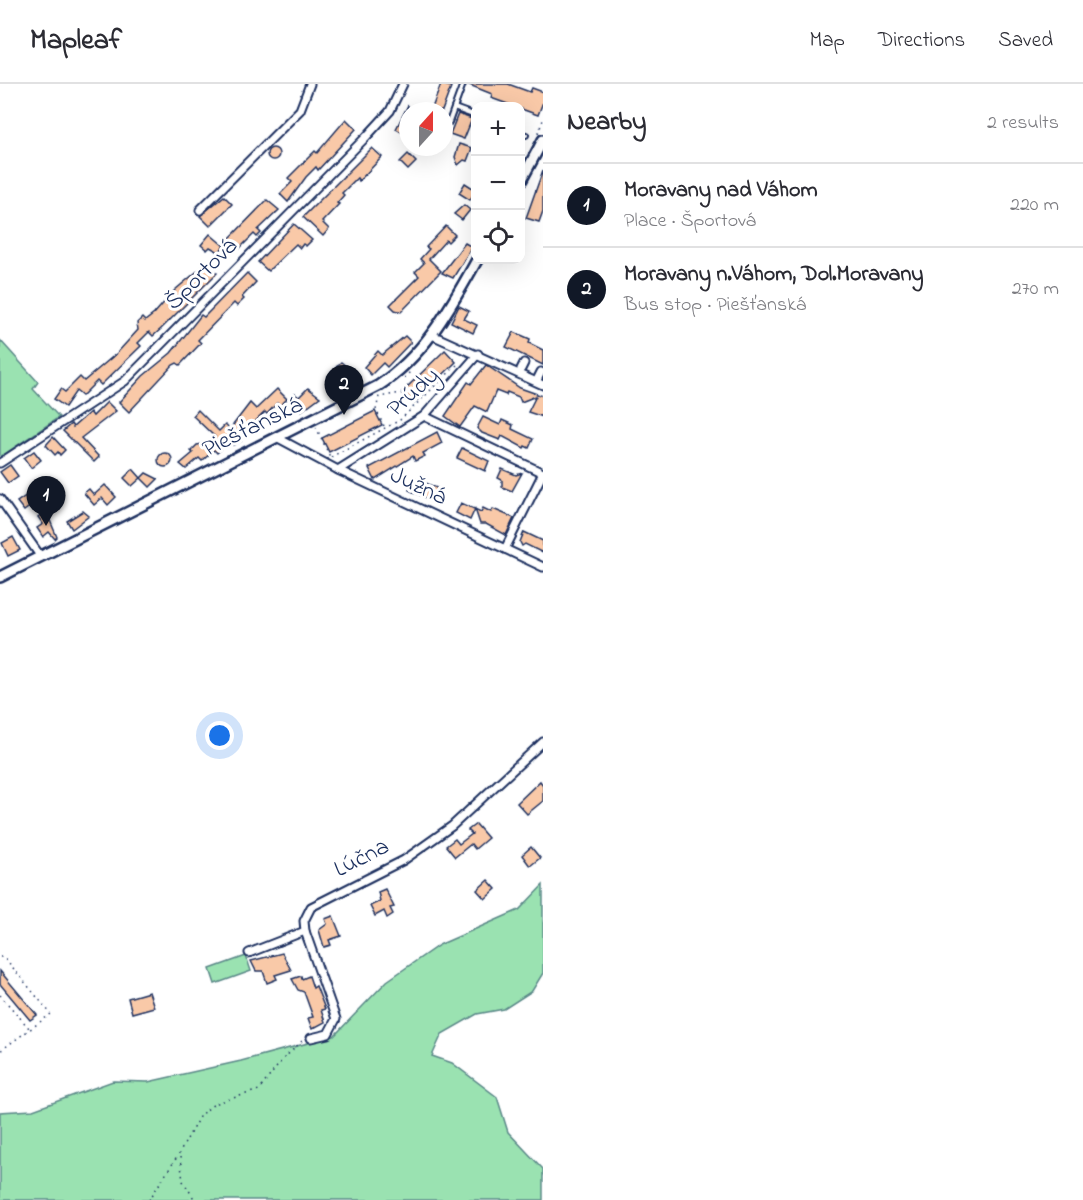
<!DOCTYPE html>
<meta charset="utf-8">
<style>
:root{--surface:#fff;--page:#f7f7f7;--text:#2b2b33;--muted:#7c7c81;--line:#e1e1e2;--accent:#111827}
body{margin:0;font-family:"Indie Flower",sans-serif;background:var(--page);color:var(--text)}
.controls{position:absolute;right:18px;top:18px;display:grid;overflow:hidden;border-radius:12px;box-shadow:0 6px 24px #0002}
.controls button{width:54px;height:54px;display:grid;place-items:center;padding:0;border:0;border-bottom:2px solid var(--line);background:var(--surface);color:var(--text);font:30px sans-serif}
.compass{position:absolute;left:399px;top:18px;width:54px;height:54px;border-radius:50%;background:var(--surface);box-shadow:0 6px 24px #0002;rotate:21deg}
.you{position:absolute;left:220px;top:652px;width:21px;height:21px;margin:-15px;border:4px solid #fff;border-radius:50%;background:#1a73e8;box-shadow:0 0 0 9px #1a73e833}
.badge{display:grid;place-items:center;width:39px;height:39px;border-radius:50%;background:var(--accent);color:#fff;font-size:20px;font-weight:700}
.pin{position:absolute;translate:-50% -50px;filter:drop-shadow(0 2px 3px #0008)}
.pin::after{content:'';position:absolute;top:32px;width:21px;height:18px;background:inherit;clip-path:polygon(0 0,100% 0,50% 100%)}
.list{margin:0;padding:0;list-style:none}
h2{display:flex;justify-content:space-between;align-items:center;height:78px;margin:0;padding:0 24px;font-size:26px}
h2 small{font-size:20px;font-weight:400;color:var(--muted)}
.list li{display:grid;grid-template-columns:39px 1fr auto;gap:18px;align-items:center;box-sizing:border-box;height:84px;padding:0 24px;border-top:2px solid var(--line)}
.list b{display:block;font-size:22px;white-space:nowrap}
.list p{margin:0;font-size:20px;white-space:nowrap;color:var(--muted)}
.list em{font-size:20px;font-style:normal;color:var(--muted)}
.icon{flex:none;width:33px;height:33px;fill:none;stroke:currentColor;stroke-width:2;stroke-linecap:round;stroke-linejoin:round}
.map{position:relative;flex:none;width:543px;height:1116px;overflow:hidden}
header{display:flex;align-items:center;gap:36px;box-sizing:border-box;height:84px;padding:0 30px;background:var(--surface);border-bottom:2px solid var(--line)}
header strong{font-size:28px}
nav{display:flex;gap:33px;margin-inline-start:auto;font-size:21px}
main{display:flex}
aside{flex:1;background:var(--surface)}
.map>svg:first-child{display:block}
</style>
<header>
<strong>Mapleaf</strong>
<nav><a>Map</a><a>Directions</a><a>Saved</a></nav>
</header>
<main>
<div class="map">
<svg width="543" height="1116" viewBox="0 0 543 1116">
<rect width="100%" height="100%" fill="#fff"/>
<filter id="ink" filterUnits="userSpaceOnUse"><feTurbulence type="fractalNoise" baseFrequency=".0167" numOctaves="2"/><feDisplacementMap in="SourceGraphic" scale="12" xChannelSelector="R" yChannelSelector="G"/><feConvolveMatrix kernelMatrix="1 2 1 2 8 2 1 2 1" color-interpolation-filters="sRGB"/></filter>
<g filter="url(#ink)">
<!-- green -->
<g fill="#9ae2b1" stroke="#5a8888" stroke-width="1.5">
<path d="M 0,256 L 38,298 L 33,305 L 59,333 L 0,373 Z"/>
<path d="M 543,801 L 543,889 L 532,907 L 504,925 L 477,930 L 442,950 L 432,972 L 452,979 L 497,1013 L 508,1048 L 543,1085 L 543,1116 L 0,1116 L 0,1028 L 33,1026 L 113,997 L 148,998 L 241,977 L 334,952 L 387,897 L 439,861 L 519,826 Z"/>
<path d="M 246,872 L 251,887 L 215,900 L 210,885 Z"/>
</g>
<!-- building -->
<g fill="#f9c9a8" stroke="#1b2f5e" stroke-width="1.5">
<path d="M 441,0 L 451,3 L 442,27 L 431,27 Z"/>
<path d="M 467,0 L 508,0 L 530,8 L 532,4 L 543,8 L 543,18 L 538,31 L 491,14 L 492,10 Z"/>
<path d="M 408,21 L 408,52 L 396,45 Z"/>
<path d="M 458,30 L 472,35 L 464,55 L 450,50 Z"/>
<path d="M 346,35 L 356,45 L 318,86 L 316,83 L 306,93 L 288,118 L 280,110 L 292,98 L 288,94 L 315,67 L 317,69 Z"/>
<path d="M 459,60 L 472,64 L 467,77 L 464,76 L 458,81 L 455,73 Z"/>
<circle cx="273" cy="70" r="6"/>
<path d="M 372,64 L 382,73 L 359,97 L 357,94 L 342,109 L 344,111 L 337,119 L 339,120 L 322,138 L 329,145 L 323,152 L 303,133 Z"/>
<path d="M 408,70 L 416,78 L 408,86 L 400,78 Z"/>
<path d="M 543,86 L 543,127 L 539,138 L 526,134 Z"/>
<path d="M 465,99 L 476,106 L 470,116 L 459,109 Z"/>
<path d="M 224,112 L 232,120 L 210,142 L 200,132 Z"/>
<path d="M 267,116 L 279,126 L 258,146 L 261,149 L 257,153 L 254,150 L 239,165 L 229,155 Z"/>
<path d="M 464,121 L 470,126 L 462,136 L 454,130 Z"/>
<path d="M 294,140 L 312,156 L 306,162 L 303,160 L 300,164 L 296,160 L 268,187 L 258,178 Z"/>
<path d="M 446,142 L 455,151 L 448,158 L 446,156 L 429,175 L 441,187 L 401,228 L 395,226 L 390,221 L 419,192 L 415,188 L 424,179 L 420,175 L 429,165 L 426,163 Z"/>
<path d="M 210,150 L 224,162 L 219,168 L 210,163 L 207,166 L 201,161 Z"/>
<path d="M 465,159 L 472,163 L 453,194 L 442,189 Z"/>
<path d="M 207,179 L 217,189 L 161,245 L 153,252 L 149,248 L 138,259 L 141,262 L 101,301 L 97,297 L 82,312 L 76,307 L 65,323 L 54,315 L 61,305 L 65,308 L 80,293 L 84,297 L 117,269 L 138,246 L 137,239 L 142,234 L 145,237 L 154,230 L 175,206 Z"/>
<path d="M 247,189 L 256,198 L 242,213 L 244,215 L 237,222 L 234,219 L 198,256 L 201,259 L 180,281 L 177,279 L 173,281 L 129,328 L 119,318 L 143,292 L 171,269 L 201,231 L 204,233 Z"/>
<path d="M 459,222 L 469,227 L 464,235 L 477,241 L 473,249 L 451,238 Z"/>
<path d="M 514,248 L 530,255 L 529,259 L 543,266 L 543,281 L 506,263 Z"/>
<path d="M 405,252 L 411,258 L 387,283 L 383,279 L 371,291 L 364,283 L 378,267 L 382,271 Z"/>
<path d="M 445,266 L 456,278 L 414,319 L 402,308 Z"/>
<path d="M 341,278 L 360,293 L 354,299 L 350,295 L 341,306 L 327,293 Z"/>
<path d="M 486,281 L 520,304 L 543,312 L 543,333 L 528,328 L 536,312 L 521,318 L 519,313 L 507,308 L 506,311 L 496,307 L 487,328 L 475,322 L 460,343 L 445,332 L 468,298 L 471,300 Z"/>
<path d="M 308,304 L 320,313 L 301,327 L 290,316 L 295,310 L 299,313 Z"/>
<path d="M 277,305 L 287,315 L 280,322 L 277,319 L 267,330 L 265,328 L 238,354 L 241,357 L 233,361 L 229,357 L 217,369 L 214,366 L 202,377 L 199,374 L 186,385 L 180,380 L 193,369 L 191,367 L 197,361 L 203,360 L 205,362 L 215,353 L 193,332 L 198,326 L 219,347 L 225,341 L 230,345 L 250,319 L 256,325 Z"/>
<path d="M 107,318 L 116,327 L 81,354 L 99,373 L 94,378 L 63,347 L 71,340 L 73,343 L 90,328 L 93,332 Z"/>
<path d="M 375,327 L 382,341 L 329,368 L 322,354 Z"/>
<path d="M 483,333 L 500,341 L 502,336 L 513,341 L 512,345 L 533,355 L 529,364 L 525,362 L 524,364 L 502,352 L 500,356 L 482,349 L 477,344 Z"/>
<path d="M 437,348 L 442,359 L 423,369 L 425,372 L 415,377 L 413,372 L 375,396 L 369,384 Z"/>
<path d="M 53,353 L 65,366 L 60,371 L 58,368 L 55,371 L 46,361 Z"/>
<path d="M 462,364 L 489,377 L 485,387 L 457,374 Z"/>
<path d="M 34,367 L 41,376 L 31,384 L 24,374 Z"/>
<circle cx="165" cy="376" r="7"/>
<path d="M 10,381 L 18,392 L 8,399 L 0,388 Z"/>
<path d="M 133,385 L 141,394 L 132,402 L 124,394 Z"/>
<path d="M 502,385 L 516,391 L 522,389 L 512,407 L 502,403 L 502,396 L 498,394 Z"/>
<path d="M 146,389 L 158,395 L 150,403 L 141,394 Z"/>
<path d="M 415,394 L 441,406 L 435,418 L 409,406 Z"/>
<path d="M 105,401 L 116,413 L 108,421 L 102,414 L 94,421 L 84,409 L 89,405 L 94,411 Z"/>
<path d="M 30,409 L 36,418 L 24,427 L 17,418 Z"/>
<path d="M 461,419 L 481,428 L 483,424 L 491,428 L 493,425 L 514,434 L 506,451 L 486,440 L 480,440 L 475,425 L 470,436 L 456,429 Z"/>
<path d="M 46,427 L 57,453 L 55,455 L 49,448 L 43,453 L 37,444 L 43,440 L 38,433 Z"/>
<path d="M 83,427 L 89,432 L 72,445 L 67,437 Z"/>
<path d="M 524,448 L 543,457 L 543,469 L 525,460 L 522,462 L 520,458 Z"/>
<path d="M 13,453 L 20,466 L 8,472 L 2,459 Z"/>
<path d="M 540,697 L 543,701 L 543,717 L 527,730 L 517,719 Z"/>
<path d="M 476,740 L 488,754 L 475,765 L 471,760 L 455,773 L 446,762 L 455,755 L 459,760 L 472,750 L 468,746 Z"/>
<path d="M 531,763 L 540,774 L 530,782 L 522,771 Z"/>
<path d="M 488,796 L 496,805 L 485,815 L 477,806 Z"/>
<path d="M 385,805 L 394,823 L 390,824 L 393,830 L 387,834 L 384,827 L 375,832 L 370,822 L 380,817 L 378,808 Z"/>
<path d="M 333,832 L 341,852 L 329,856 L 331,861 L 324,863 L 319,846 L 327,840 L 325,835 Z"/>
<path d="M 282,869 L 291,886 L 275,891 L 277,895 L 267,899 L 263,887 L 256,887 L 251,877 Z"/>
<path d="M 0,887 L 37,931 L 30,936 L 0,900 Z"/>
<path d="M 301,892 L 302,895 L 309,892 L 313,904 L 316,902 L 325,925 L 321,926 L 325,938 L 312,945 L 308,934 L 313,933 L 304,908 L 298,906 L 292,895 Z"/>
<path d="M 149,908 L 154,923 L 132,929 L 128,914 Z"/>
</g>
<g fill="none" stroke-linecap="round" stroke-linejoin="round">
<!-- service casing -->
<g stroke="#1b2f5e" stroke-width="8">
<g id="service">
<path d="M 454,24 L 476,32"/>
<path d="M 449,38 L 463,0"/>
<path d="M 520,49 L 526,51"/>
</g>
</g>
<!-- minor casing -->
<g stroke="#1b2f5e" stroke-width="11">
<g id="minor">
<path d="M 200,126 L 300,26 L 310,0"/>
<path d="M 432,251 L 543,301"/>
<path d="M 521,285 L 524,279"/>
<path d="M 538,294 L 541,288"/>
<path d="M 424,332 L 543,389"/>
<path d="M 278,354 L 338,386 L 543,483"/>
<path d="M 0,379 L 125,297 L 367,52 L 390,27 L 403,0"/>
<path d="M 338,386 L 424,332 L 478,270"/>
<path d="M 0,415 L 41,473"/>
<path d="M 505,465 L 543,389"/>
<path d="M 249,869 L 305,847"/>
<path d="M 311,954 L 328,950 L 336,935 L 305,847 L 304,837 L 311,823 L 404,776 L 452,742 L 543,658"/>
</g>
</g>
<!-- secondary casing -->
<g stroke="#1b2f5e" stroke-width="14">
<g id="secondary">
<path d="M 520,99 L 543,56"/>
<path d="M 0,493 L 378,302 C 425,271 450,224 477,176"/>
</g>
</g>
<!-- path -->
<g stroke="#1b2f5e" stroke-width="1.5" stroke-dasharray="1.5 4.5" stroke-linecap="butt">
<path d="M 538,49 L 543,36"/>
<path d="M 472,169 L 476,163"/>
<path d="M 404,294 L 411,287"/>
<path d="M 384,342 L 376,326 L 379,313 L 401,309 L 414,322"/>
<path d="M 316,343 L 330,373"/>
<path d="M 331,373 L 400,336 L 459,279"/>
<path d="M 0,873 L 4,873 L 51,930 L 0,967"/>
<path d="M 0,911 L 29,944"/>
<path d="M 180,1073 L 183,1097 L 195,1116"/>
<path d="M 149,1116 L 179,1070 L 200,1031 L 214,1020 L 259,1006 L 283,975 L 302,957"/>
</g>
<!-- service -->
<use href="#service" stroke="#fff" stroke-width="4"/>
<!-- minor -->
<use href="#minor" stroke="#fff" stroke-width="7"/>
<!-- secondary -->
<use href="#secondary" stroke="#fff" stroke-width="9"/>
</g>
</g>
<g text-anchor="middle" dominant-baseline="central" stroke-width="6" stroke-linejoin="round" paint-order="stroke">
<!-- street labels -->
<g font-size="24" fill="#1b2f5e" stroke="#fff">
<text transform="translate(202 191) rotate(-45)">Športová</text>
<text transform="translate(414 309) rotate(-42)">Prúdy</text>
<text transform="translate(253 344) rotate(-26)">Piešťanská</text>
<text transform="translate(418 403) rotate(25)">Južná</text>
<text transform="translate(362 775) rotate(-27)">Lúčna</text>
</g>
</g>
</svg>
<div class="controls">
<button>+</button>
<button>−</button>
<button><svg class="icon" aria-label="locate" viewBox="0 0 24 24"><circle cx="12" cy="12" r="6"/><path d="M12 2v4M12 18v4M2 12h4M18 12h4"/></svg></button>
</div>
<svg class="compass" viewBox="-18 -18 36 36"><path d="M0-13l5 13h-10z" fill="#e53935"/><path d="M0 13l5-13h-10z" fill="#7c7c81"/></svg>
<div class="you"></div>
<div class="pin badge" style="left:46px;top:442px">1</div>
<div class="pin badge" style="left:344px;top:331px">2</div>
</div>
<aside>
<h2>Nearby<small>2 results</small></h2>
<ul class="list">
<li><span class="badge">1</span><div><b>Moravany nad Váhom</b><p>Place · Športová</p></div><em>220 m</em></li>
<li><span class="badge">2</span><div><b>Moravany n.Váhom, Dol.Moravany</b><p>Bus stop · Piešťanská</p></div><em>270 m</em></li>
</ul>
</aside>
</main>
